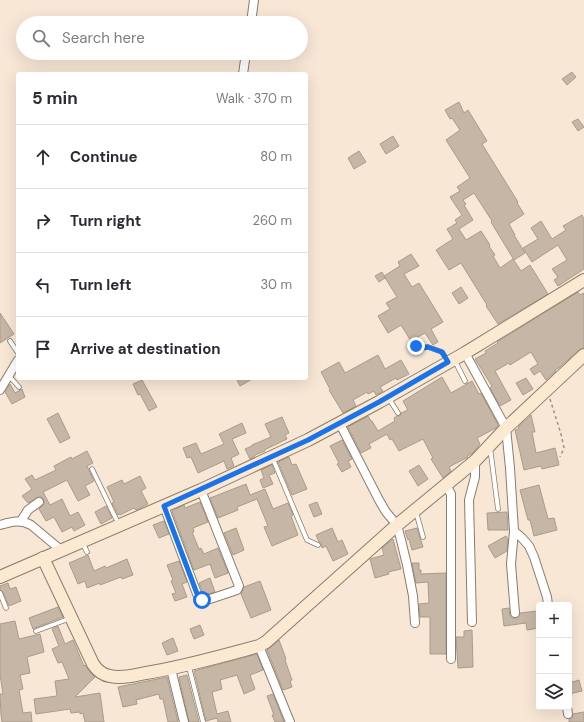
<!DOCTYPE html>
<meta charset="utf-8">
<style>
:root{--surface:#fff;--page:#f7f7f7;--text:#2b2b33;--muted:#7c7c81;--line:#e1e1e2}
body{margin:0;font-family:"DM Sans",sans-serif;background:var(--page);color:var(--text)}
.controls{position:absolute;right:12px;bottom:12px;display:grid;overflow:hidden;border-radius:4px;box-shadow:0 4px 16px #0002}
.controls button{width:36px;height:36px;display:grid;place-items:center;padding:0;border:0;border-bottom:1px solid var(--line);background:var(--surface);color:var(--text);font:20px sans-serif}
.stop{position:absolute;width:12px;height:12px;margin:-9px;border:3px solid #1a73e8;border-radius:50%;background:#fff}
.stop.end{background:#1a73e8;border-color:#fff;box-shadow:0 1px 4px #0008}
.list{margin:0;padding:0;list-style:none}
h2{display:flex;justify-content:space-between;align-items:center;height:52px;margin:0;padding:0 16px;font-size:17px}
h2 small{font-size:13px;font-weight:400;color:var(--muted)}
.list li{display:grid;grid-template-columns:26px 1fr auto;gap:12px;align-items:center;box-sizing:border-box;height:64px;padding:0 16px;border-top:1px solid var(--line)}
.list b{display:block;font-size:15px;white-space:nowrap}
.list em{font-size:13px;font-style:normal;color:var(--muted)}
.icon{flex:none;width:22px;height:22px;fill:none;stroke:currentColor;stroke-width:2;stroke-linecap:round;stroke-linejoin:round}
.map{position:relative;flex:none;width:584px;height:722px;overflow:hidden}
.search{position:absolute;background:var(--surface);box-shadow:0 4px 16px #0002;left:16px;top:16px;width:292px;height:44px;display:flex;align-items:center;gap:10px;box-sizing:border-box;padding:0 14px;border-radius:22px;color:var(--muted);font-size:15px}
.panel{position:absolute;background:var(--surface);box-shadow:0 4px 16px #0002;left:16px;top:72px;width:292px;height:308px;border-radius:4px}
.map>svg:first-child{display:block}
</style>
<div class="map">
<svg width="584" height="722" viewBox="0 0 584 722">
<rect width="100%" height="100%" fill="#f8e7d5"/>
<!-- building -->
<g fill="#c6b6a5" stroke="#aa9b8a">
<path d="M 572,72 L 576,77 L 567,85 L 562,79 Z"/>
<path d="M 459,102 L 464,113 L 468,110 L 487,141 L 482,144 L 518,202 L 517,203 L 524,214 L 509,224 L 515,235 L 514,235 L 525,253 L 514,260 L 491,222 L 492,221 L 474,193 L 463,200 L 466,204 L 464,205 L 473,220 L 459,229 L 466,240 L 481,231 L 490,245 L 489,246 L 495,255 L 493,256 L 500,268 L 513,259 L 521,271 L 530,265 L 548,294 L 498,324 L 486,306 L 487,305 L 461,263 L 449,270 L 436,250 L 453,239 L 447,229 L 457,223 L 455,220 L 462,215 L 450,197 L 460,191 L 457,187 L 470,178 L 446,140 L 460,130 L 452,118 L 450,119 L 445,110 Z"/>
<path d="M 578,119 L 584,127 L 578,131 L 572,122 Z"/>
<path d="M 393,136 L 399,146 L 386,154 L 380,144 Z"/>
<path d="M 359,151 L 366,162 L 354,169 L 348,158 Z"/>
<path d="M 582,215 L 584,219 L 584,269 L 558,286 L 554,280 L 558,277 L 552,269 L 567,260 L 558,245 L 532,262 L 523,248 L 538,239 L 531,228 L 541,221 L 552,239 L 566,230 L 563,226 Z"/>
<path d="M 411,254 L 419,266 L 404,274 L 412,287 L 419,283 L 443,322 L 431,329 L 438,342 L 433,345 L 425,333 L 411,341 L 401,325 L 388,333 L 378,316 L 390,309 L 386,303 L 397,297 L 384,276 L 400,266 L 398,262 Z"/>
<path d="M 382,272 L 385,278 L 379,282 L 375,276 Z"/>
<path d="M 461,287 L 468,298 L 459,304 L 452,293 Z"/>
<path d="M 578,292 L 580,295 L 584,293 L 584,348 L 579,350 L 560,367 L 555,370 L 556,371 L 546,380 L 540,371 L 534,375 L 530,369 L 538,364 L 531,352 L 510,365 L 509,363 L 495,371 L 511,400 L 500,406 L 490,388 L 492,386 L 475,359 L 486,353 L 485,351 L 498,343 L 497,342 Z"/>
<path d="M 0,313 L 14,334 L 0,343 Z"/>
<path d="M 378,355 L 385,369 L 401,360 L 409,374 L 397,380 L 396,378 L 380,387 L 383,391 L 376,395 L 374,391 L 368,394 L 367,392 L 353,400 L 356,406 L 343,413 L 329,390 L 330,389 L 321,372 L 339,362 L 345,373 Z"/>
<path d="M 442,377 L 451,393 L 472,381 L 479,394 L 481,393 L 498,425 L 496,428 L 477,438 L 480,444 L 473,453 L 467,456 L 468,457 L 449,467 L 451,471 L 443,478 L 431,459 L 433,458 L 423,439 L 399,451 L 392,439 L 390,440 L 387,434 L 369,444 L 371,448 L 361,453 L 348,427 L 368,416 L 371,421 L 372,421 L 378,431 L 395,421 L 394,418 L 397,416 L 400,416 L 401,413 L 408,410 L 403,401 Z"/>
<path d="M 236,378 L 254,378 L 240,386 Z"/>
<path d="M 526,378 L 533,389 L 523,395 L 516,383 Z"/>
<path d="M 142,380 L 157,407 L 149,411 L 140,394 L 138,395 L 133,384 Z"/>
<path d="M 10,384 L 15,393 L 22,389 L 25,397 L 12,404 L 5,392 Z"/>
<path d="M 58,413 L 70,438 L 60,443 L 47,419 Z"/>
<path d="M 531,415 L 535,432 L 532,432 L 536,453 L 555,448 L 559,465 L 542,469 L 541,466 L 524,470 L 515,430 L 519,429 L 518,427 Z"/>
<path d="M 282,417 L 289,433 L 285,435 L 287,439 L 264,450 L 265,451 L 255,455 L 255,456 L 250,459 L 245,449 L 252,446 L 252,445 L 271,437 L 265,424 Z"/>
<path d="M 242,423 L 246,433 L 232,439 L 239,454 L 231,458 L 234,466 L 227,469 L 224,461 L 198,473 L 191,457 L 187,458 L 183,448 L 196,443 L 201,454 L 224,444 L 219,434 Z"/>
<path d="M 342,440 L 352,459 L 348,461 L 351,467 L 342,472 L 337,464 L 339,463 L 330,446 Z"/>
<path d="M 87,451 L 93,463 L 87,466 L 94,481 L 85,486 L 90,495 L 78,501 L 67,480 L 43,492 L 50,505 L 62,499 L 70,516 L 78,512 L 85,525 L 74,531 L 72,527 L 62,532 L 54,517 L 46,521 L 39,509 L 44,504 L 44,501 L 43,498 L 41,497 L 38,497 L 28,503 L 22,496 L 32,489 L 25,479 L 32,475 L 35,480 L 56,470 L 54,466 L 71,457 L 72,459 Z"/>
<path d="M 289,457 L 292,465 L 296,464 L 307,489 L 292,495 L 278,462 Z"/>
<path d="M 272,465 L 275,473 L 269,475 L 273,484 L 263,488 L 260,480 L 264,478 L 261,470 Z"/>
<path d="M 419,465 L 428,479 L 418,486 L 409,471 Z"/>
<path d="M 140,476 L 146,488 L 141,491 L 148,504 L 136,510 L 134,508 L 120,515 L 119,514 L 118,515 L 112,503 L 114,502 L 107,487 L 122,480 L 124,484 Z"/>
<path d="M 246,484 L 250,495 L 265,489 L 273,509 L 288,503 L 293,515 L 291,516 L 298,535 L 272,546 L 264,527 L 268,526 L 257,499 L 237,507 L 238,510 L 218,518 L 210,498 Z"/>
<path d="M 539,485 L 548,519 L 554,518 L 557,530 L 534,536 L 530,520 L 528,520 L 520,490 Z"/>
<path d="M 200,502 L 208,522 L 193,528 L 194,532 L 192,532 L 199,549 L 201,548 L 204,554 L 218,548 L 228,573 L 215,578 L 210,564 L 194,570 L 172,511 L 184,505 L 185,508 Z"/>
<path d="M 317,502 L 322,514 L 314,517 L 309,505 Z"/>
<path d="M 106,506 L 112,518 L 101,524 L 95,512 Z"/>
<path d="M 507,512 L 508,530 L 488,530 L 487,513 Z"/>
<path d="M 164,521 L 169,534 L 159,538 L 153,525 Z"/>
<path d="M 236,528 L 244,550 L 233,555 L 224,533 Z"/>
<path d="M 332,528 L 338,542 L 342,540 L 348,554 L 333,561 L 326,546 L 322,548 L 321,543 L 319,542 L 316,535 Z"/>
<path d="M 417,528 L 423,547 L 412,550 L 409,539 L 408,540 L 405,531 Z"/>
<path d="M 506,536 L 508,539 L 507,551 L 495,558 L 488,546 Z"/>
<path d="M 393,539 L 401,569 L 388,572 L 389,574 L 375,578 L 370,559 L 384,555 L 382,548 Z"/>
<path d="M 88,555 L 94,571 L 105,566 L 106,568 L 127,559 L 133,575 L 122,579 L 121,577 L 100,585 L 100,583 L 87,588 L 85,581 L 78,584 L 69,563 Z"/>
<path d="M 179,561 L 187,582 L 182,584 L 187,597 L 175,601 L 172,594 L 176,593 L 171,581 L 173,580 L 167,565 Z"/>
<path d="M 412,563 L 419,563 L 419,570 L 421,570 L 421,574 L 446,573 L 446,654 L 430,654 L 430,617 L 420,617 L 419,604 L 429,603 L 428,582 L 416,583 Z"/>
<path d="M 210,578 L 215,592 L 204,595 L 199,583 Z"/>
<path d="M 260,581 L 271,610 L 251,618 L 241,594 L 244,587 Z"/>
<path d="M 8,583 L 10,589 L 16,587 L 21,601 L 9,606 L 3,592 L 0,590 L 0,586 Z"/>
<path d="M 58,607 L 63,617 L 35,628 L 33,629 L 29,618 Z"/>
<path d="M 509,608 L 510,616 L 512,618 L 515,618 L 518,617 L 520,613 L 537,611 L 539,628 L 527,630 L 526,623 L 504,626 L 502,609 Z"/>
<path d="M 15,621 L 19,639 L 40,634 L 44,652 L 27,657 L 30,673 L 20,675 L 23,689 L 19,690 L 23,713 L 31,712 L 32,722 L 2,722 L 1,715 L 0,694 L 3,694 L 0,674 L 0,624 Z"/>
<path d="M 200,625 L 204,635 L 194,639 L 190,629 Z"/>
<path d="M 58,626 L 65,644 L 73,640 L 84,666 L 85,665 L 89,671 L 95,677 L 75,697 L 100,693 L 104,722 L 85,722 L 83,713 L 80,714 L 80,712 L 71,713 L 70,709 L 36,714 L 34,699 L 57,696 L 55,681 L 69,679 L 62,662 L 58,663 L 52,649 L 59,646 L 52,629 Z"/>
<path d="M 472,630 L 473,667 L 458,668 L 456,637 L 464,637 L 464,631 Z"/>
<path d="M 173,638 L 178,651 L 167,655 L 162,643 Z"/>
<path d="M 279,640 L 286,659 L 285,660 L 292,680 L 290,681 L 292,687 L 283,690 L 267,650 Z"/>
<path d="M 257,654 L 263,670 L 250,675 L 255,689 L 244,694 L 237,675 L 220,680 L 222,689 L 212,692 L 217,714 L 228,711 L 231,722 L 218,722 L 217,718 L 206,721 L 194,671 Z"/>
<path d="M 187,675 L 199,722 L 189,722 L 179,677 Z"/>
<path d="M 167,677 L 178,722 L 168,722 L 163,699 L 160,699 L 159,694 L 136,700 L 137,704 L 123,707 L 118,687 Z"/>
<path d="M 579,680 L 582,691 L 569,694 L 569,683 Z"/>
<path d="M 273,694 L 284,722 L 275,722 L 272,715 L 274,715 L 267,696 Z"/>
<path d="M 584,712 L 584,722 L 569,722 L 569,719 L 572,718 L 573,714 Z"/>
</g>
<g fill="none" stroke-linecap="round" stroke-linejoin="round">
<!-- lane casing -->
<g stroke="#8b7d6c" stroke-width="5.5">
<g id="lane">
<path d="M 10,341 L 18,353"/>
<path d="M 415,346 L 421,348 L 428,347 L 442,352 L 448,362"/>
<path d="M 455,361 L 465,381"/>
<path d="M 9,376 L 19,387"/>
<path d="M 388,397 L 398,413"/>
<path d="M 490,447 L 498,509"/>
<path d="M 273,459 L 307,540 L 318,545"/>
<path d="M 92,469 L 119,525"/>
<path d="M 416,512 L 423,537"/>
<path d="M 83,544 L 87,552"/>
<path d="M 0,593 L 6,608"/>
<path d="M 36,631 L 71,618"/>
<path d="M 189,667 L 203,722"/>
</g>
</g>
<!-- street casing -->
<g stroke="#8b7d6c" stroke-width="10">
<g id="street">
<path d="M 251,23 L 254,0"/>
<path d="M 243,74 L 246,53"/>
<path d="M 465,353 L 506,428 L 510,468 L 514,531 L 522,538 L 529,546 L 534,557 L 547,597 L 548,605"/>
<path d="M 0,390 L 18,360"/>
<path d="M 340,424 L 379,500 L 386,512 L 397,525 L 401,540 L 407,565 L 413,596 L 415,623"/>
<path d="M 446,485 L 451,494 L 451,659"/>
<path d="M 164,506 L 199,599 L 204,601 L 237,590 L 239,586 L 201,490"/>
<path d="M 21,521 L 28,510 L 39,502"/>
<path d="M 0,525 C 11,522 20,519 31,525 L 61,550"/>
<path d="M 514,531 L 511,564 L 515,613"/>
<path d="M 472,622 L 469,500 L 475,477 L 475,461"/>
<path d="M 259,646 L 290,722"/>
<path d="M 171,669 L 184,722"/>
<path d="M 567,707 L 568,714"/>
</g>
</g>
<!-- secondary casing -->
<g stroke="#8b7d6c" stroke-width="14">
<g id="secondary">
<path d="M 43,558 L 93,664 C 97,670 102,675 110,676 C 122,679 134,675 146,673 C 184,667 222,656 259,646 L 266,642 L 397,525 L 475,461 L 506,428 L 584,355"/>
<path d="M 0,577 L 201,490 L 308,440 L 379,402 L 465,353 L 584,280"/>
</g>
</g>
<!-- path -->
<path stroke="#9b9083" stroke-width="1.5" stroke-dasharray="3 3" stroke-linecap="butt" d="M 550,399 L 561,434 L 564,448 L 560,457"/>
<!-- lane -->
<use href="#lane" stroke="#fff" stroke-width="4"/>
<!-- street -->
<use href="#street" stroke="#fff" stroke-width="8"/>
<!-- secondary -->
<use href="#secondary" stroke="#fce9d2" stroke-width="12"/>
</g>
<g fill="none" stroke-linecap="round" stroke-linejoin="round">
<!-- route -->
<path stroke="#1a73e8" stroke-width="5" d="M 202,600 L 199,599 L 164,506 L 308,440 L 379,402 L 448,362 L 442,352 L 428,347 L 421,348 L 416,346"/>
</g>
</svg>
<div class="controls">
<button>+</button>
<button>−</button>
<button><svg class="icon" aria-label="layers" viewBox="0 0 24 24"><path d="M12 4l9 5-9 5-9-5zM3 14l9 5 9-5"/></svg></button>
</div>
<div class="stop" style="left:202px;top:600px"></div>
<div class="stop end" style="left:416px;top:346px"></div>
<div class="search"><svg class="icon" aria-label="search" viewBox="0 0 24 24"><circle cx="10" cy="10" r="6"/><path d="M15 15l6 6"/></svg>Search here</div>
<section class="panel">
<h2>5 min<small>Walk · 370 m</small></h2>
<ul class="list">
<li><svg class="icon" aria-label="ahead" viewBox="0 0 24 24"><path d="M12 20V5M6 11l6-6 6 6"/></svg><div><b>Continue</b></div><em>80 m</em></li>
<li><svg class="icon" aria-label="right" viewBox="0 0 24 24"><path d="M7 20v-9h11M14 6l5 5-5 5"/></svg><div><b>Turn right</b></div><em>260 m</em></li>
<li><svg class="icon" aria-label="left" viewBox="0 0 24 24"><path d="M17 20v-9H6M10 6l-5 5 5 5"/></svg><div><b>Turn left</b></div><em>30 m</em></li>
<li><svg class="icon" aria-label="arrive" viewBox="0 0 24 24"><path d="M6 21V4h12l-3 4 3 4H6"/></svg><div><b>Arrive at destination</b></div></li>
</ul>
</section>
</div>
